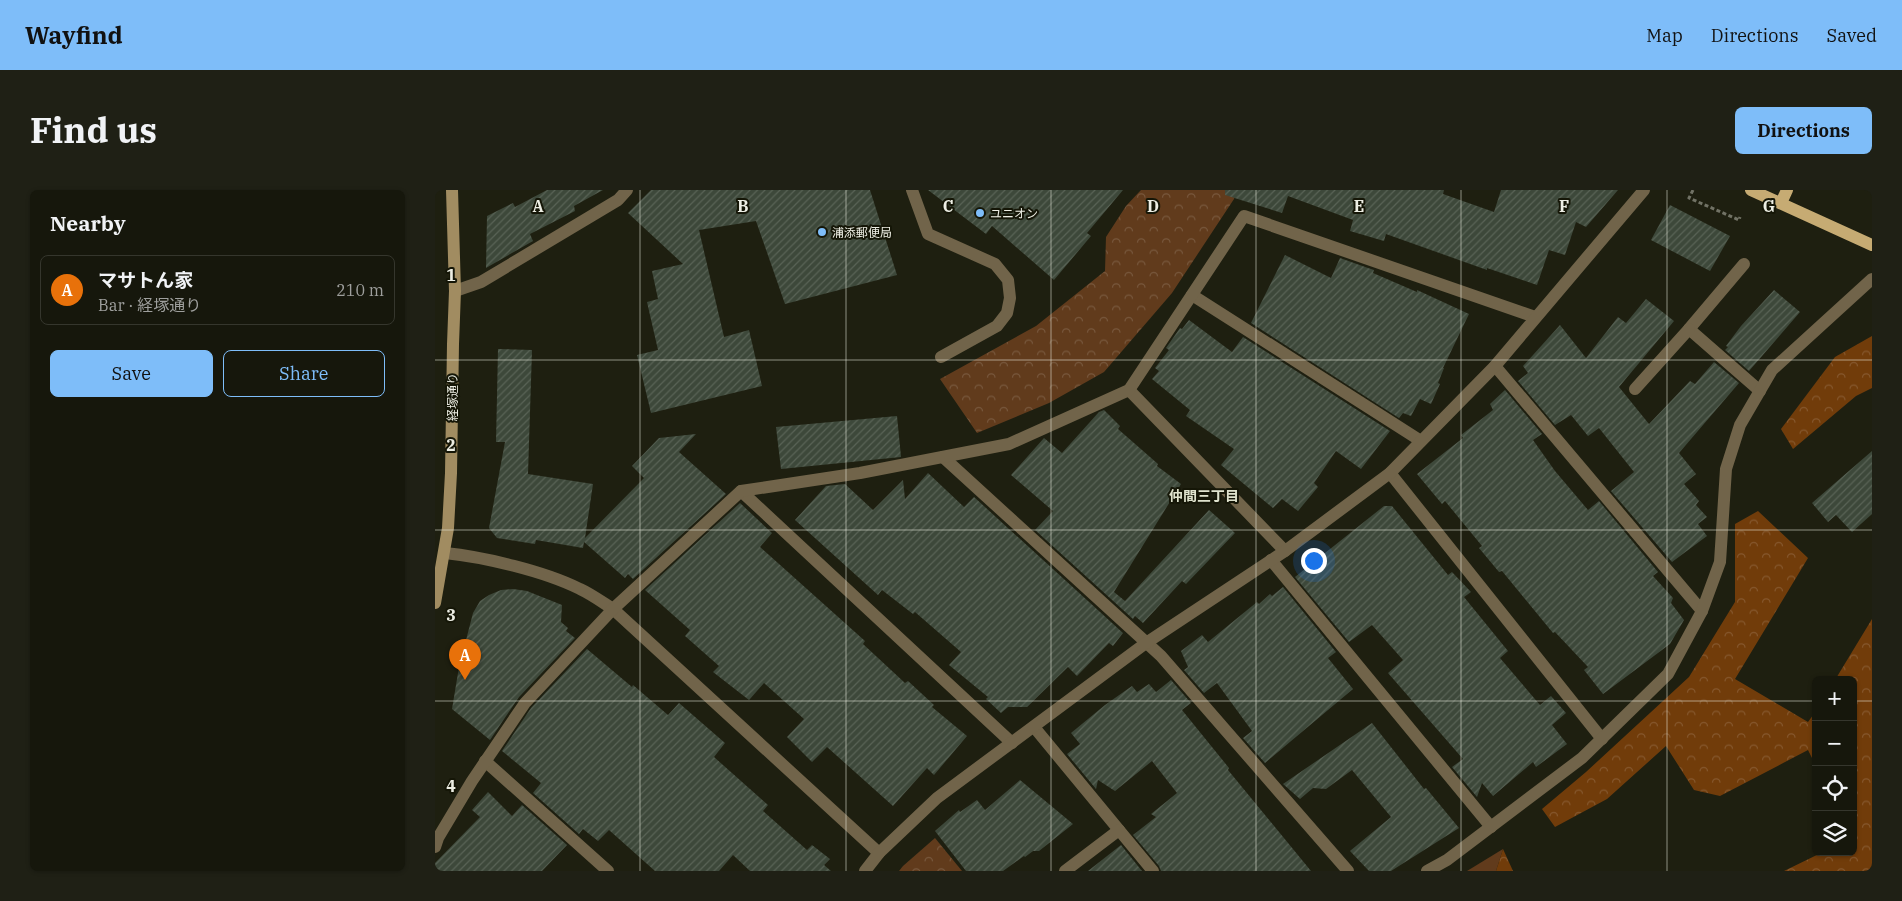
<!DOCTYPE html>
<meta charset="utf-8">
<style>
:root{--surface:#16170c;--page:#1f2015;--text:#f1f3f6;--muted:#9e9f9d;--line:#35362d;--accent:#7ebdf9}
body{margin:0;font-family:"IBM Plex Serif","Noto Sans JP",serif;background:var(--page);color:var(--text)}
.controls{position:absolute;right:15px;bottom:15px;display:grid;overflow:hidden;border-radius:8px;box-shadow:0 1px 4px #0004}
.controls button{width:45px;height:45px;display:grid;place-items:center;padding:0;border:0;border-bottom:1px solid var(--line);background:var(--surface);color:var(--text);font:25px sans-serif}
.you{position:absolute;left:878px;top:370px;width:18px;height:18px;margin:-12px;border:4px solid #fff;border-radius:50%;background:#1a73e8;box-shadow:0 0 0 8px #1a73e833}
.badge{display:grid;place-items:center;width:32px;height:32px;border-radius:50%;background:var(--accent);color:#fff;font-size:16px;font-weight:700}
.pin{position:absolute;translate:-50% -41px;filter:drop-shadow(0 1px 2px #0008)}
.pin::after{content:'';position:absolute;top:26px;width:18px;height:15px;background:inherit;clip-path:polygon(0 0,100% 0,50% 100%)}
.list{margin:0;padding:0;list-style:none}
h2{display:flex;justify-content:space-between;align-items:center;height:65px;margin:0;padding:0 20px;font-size:21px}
h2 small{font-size:16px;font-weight:400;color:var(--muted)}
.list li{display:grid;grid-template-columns:32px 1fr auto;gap:15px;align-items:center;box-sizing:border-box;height:70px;margin:0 10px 10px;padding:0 10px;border:1px solid var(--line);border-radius:8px}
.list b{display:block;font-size:19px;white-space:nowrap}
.list p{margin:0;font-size:16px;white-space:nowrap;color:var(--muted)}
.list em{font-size:16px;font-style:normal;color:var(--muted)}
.actions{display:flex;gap:10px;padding:15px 20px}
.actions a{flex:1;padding:11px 0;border:1px solid var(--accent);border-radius:8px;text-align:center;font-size:18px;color:var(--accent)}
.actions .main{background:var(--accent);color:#111}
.icon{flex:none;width:28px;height:28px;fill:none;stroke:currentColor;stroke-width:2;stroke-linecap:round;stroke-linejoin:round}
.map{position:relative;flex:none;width:1437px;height:681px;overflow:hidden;border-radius:8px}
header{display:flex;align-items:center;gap:30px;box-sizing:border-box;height:70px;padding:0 25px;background:var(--accent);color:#111}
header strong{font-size:24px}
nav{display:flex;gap:28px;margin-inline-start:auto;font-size:18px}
.intro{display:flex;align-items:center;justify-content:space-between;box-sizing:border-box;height:120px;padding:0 30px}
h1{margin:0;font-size:35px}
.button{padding:12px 22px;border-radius:8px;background:var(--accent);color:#111;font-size:18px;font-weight:700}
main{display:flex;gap:30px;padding:0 30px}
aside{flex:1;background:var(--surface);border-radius:8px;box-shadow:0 1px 4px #0004}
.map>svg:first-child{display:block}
</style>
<header>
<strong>Wayfind</strong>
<nav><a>Map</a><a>Directions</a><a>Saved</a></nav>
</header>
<div class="intro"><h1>Find us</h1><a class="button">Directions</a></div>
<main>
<aside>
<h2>Nearby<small></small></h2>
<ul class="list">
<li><span class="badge" style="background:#e8710a">A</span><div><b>マサトん家</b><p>Bar · 経塚通り</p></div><em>210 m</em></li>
</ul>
<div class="actions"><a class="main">Save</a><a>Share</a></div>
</aside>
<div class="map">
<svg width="1437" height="681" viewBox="0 0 1437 681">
<defs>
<pattern id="forest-crowns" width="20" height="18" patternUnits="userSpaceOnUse" patternTransform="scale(1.25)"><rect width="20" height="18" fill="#713c0a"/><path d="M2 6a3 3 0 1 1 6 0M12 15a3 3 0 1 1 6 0" fill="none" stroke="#86582e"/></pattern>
<pattern id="park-crowns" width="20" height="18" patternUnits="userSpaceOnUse" patternTransform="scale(1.25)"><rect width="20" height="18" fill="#613b1c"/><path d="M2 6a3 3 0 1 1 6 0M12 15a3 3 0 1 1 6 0" fill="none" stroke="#78583d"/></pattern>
<pattern id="building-hatch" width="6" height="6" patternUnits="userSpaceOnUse" patternTransform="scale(1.25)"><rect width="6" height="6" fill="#3d483a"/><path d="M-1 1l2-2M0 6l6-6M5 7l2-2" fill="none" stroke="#596356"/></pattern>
</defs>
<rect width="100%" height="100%" fill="#1e1f10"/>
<!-- grass -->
<path fill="#613b1c" d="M 1068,659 L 1061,681 L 1032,681 Z"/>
<!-- forest -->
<g fill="url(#forest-crowns)">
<path d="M 1437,146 L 1437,198 L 1421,206 L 1358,259 L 1346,239 L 1400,167 Z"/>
<path d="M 1323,321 L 1373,368 L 1300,489 L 1373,532 L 1381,521 L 1381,576 L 1373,560 L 1285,606 L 1259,600 L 1231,556 L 1172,609 L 1120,637 L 1107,619 L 1151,582 L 1254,487 L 1300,412 L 1300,334 Z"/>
<path d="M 1437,429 L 1437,681 L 1349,681 L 1388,662 L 1418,662 L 1418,490 L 1400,490 Z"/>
<path d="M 1068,659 L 1078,681 L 1061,681 Z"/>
</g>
<!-- park -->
<g fill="url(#park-crowns)">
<path d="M 706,0 L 802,0 L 799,9 L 737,103 L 669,182 L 614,213 L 542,243 L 505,189 L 601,136 L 670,81 L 671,47 L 691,16 Z"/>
<path d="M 500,648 L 527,681 L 464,681 L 468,676 Z"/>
</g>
<!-- building -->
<g fill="url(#building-hatch)">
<path d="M 112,0 L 168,0 L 139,16 L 140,21 L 95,44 L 98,51 L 51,78 L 52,26 L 78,13 L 80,17 Z"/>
<path d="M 216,0 L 435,0 L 462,85 L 350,114 L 321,31 L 264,40 L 289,147 L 314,140 L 327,196 L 216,223 L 202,165 L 223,160 L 212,112 L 223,109 L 217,81 L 248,74 L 193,23 Z"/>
<path d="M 493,0 L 688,0 L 652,43 L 656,46 L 619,90 L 557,36 L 551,44 Z"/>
<path d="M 790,0 L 1009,0 L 1008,4 L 1059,22 L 1066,0 L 1183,0 L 1151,37 L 1141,32 L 1130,65 L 1114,60 L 1102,95 L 1052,78 L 1052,80 L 951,44 L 949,51 L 915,41 L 918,30 L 853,6 L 847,23 L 790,5 Z"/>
<path d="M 1235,15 L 1295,46 L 1275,81 L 1216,50 Z"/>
<path d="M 850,65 L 896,88 L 905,68 L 933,78 L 939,80 L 938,83 L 982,102 L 982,100 L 1034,124 L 1008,178 L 1009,178 L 1003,193 L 1005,194 L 996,214 L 985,209 L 976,226 L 968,223 L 964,228 L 816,133 Z"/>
<path d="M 1339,100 L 1365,122 L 1314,181 L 1290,160 L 1293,157 L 1291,156 L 1306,136 Z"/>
<path d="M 1211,109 L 1239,131 L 1184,197 L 1214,234 L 1255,191 L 1260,194 L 1279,172 L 1304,193 L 1244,263 L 1261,284 L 1249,294 L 1264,311 L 1261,315 L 1272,327 L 1263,334 L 1272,346 L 1237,372 L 1176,301 L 1199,282 L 1164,238 L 1153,246 L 1136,225 L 1120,235 L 1083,191 L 1093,183 L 1088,176 L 1125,135 L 1151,168 L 1183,127 L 1191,133 Z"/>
<path d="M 754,130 L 797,162 L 808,147 L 955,241 L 926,279 L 901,261 L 879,293 L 883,297 L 863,321 L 847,309 L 838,318 L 786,275 L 799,259 L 751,226 L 755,220 L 717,189 L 724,181 L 720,178 L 734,160 L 731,158 L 745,138 L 747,139 Z"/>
<path d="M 63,159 L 97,160 L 93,284 L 158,294 L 150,348 L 209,288 L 197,276 L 224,248 L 261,244 L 244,262 L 291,304 L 198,389 L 193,384 L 190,388 L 149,352 L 148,358 L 101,350 L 100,354 L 62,348 L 54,338 L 70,252 L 61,252 Z"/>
<path d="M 1070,200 L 1107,244 L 1098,250 L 1120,281 L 1153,320 L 1164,311 L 1223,382 L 1218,386 L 1238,408 L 1236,413 L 1249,430 L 1235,454 L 1168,504 L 1149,480 L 1153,477 L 1120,442 L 1118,443 L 1067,381 L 1064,382 L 1044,358 L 1047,356 L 1010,311 L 1007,314 L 982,284 L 1028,248 L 1026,245 L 1058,220 L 1055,214 Z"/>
<path d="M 669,220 L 685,236 L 683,239 L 723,274 L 722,276 L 746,294 L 679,402 L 690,411 L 774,320 L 800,343 L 751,394 L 747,391 L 708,433 L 700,426 L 698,429 L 600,340 L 618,321 L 576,285 L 609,248 L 627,263 L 664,222 Z"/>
<path d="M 462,226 L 466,267 L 346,279 L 341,237 Z"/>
<path d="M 1437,261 L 1437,324 L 1417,342 L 1401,325 L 1393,332 L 1377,313 Z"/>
<path d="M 493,283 L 529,317 L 539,307 L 688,443 L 678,456 L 674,453 L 642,486 L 633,477 L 592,517 L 573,517 L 566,523 L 551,509 L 553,507 L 514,475 L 526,462 L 480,422 L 478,424 L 447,400 L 443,405 L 360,330 L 391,296 L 410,294 L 438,320 L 468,290 L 470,309 Z"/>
<path d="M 305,313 L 337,343 L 325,357 L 430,451 L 428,454 L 470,493 L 473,491 L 499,515 L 497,517 L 532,546 L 499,585 L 492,578 L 458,616 L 392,557 L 377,572 L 352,547 L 369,529 L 329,493 L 314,510 L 278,482 L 284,476 L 250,446 L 255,440 L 210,400 Z"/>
<path d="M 949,316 L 957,316 L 1013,385 L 1017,382 L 1036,402 L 1029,407 L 1073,461 L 1065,468 L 1105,515 L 1116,506 L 1131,523 L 1117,535 L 1132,554 L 1101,577 L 1098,572 L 1058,606 L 1047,593 L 1042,607 L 1017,577 L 1028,569 L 953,483 L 968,470 L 937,435 L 914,452 L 860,387 Z"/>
<path d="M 848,397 L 901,462 L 893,468 L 918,499 L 830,573 L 808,548 L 817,541 L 782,493 L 769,503 L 749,480 L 753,477 L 746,461 L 767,445 L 773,452 L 822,412 L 824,414 L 835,404 L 837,406 Z"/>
<path d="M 78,399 L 92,401 L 127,415 L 126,432 L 133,438 L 131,441 L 140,448 L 84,507 L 55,550 L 17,519 L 28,453 L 30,454 L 38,423 L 45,411 L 54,405 L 66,400 Z"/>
<path d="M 152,459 L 197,497 L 198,495 L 233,525 L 244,513 L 290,553 L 279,567 L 333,615 L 328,621 L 372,660 L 377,655 L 395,669 L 389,675 L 396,681 L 315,681 L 298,665 L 284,681 L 220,681 L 174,640 L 163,651 L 148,639 L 144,644 L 98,603 L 106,593 L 67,561 L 96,518 Z"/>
<path d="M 736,490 L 756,513 L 747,520 L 794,578 L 793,580 L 876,681 L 726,681 L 724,676 L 698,645 L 721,627 L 716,624 L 742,603 L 717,571 L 680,601 L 663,590 L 661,599 L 632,564 L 645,554 L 636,543 L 670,515 L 697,496 L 702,502 L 714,494 L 721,502 Z"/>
<path d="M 937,533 L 989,599 L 991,598 L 1024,638 L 956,681 L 934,681 L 915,661 L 956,627 L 917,580 L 891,599 L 878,598 L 865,609 L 848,594 Z"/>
<path d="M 585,590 L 638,634 L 604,661 L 598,661 L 590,667 L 589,666 L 568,681 L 531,681 L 500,641 L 524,620 L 525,622 L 542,610 L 550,620 Z"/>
<path d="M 53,602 L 77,626 L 87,615 L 132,655 L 107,681 L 0,681 L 0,673 L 45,627 L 37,620 Z"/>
<path d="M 686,655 L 707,681 L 653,681 Z"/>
</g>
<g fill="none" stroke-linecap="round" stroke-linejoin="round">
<!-- path -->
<path stroke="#717265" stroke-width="3" stroke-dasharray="4 2.5" stroke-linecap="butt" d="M 1258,0 L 1254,8 L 1304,30 L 1305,27"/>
<!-- service -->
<g stroke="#71644a" stroke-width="12">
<path d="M 477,0 L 493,44 L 560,74 L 573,90 L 575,108 L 572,123 L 562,136 L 506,167"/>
<path d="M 1309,74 L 1254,139 L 1325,201"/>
<path d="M 1200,199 L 1254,139"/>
</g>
<!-- minor -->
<g stroke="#71644a" stroke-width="12">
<path d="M 20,101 L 46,92 L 183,10 L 192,0"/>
<path d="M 757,105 L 986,251"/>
<path d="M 1060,176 L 1267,421"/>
<path d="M 694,200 L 850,361"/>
<path d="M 508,267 L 726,466 L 913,681"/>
<path d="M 955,283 L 1167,549"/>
<path d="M 306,301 L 577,553"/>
<path d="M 10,363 C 49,367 109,381 145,399 C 156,404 167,412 178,419 L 444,663"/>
<path d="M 836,370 L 1056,637"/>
<path d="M 599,537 L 684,640"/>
<path d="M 50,571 L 173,681"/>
<path d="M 0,657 L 3,648 L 37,591 L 90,513 L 178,419 L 306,301 L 425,283 L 574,254 L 694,200 L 809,26 L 1100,127"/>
<path d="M 430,681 L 444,663 L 502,608 L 711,453 L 850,361 L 955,283 L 1060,176 L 1209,0"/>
<path d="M 630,681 L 684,640 L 718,681"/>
<path d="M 992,681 L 1012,670 L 1147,568 L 1233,484 L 1267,421 L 1285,372 L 1291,279 L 1305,235 L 1337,180 L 1437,89"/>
</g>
<!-- secondary -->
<path stroke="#a18c61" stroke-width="12" d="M 0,413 L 13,338 L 16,283 L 18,154 L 20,101 L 17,0"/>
<!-- primary -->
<g stroke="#c6ab73" stroke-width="12">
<path d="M 1316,0 L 1437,55"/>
<path d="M 1346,13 L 1352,0"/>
</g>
</g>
<!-- grid -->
<path fill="none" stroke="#edeee4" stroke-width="1" stroke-opacity="0.55" d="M 205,0 L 205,681M 411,0 L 411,681M 616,0 L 616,681M 821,0 L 821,681M 1026,0 L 1026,681M 1232,0 L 1232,681M 0,170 L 1437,170M 0,340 L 1437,340M 0,511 L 1381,511M 1418,511 L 1437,511"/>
<!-- markers -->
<g fill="#7ebdf9" stroke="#151607" stroke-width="2">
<circle cx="545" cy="23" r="5"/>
<circle cx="387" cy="42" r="5"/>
</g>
<g text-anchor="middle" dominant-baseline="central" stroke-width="4" stroke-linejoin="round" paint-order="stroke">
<!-- poi labels -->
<g font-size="12" fill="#edeee4" stroke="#151607" text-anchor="start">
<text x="555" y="23">ユニオン</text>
<text x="397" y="42">浦添郵便局</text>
</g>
<!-- street labels -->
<g font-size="12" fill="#edeee4" stroke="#151607">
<text transform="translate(17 207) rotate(-90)">経塚通り</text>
</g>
<!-- neighbourhood labels -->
<g font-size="14" font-weight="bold" fill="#dfe2cd" stroke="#151607">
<text x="769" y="306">仲間三丁目</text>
</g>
</g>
<g font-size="16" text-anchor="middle" font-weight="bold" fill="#edeee4" stroke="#151607" stroke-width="4" stroke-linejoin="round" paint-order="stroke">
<text x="103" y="22">A</text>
<text x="308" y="22">B</text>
<text x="513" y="22">C</text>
<text x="718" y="22">D</text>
<text x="924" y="22">E</text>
<text x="1129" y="22">F</text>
<text x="1334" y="22">G</text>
<text x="16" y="91">1</text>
<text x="16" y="261">2</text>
<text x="16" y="431">3</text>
<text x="16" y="602">4</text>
</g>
</svg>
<div class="controls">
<button>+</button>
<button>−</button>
<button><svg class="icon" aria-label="locate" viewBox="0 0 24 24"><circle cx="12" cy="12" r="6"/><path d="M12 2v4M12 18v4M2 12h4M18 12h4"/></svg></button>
<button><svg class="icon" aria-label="layers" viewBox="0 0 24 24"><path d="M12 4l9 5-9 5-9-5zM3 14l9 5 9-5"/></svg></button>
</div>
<div class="you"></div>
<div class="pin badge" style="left:30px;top:490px;background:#e8710a">A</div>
</div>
</main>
